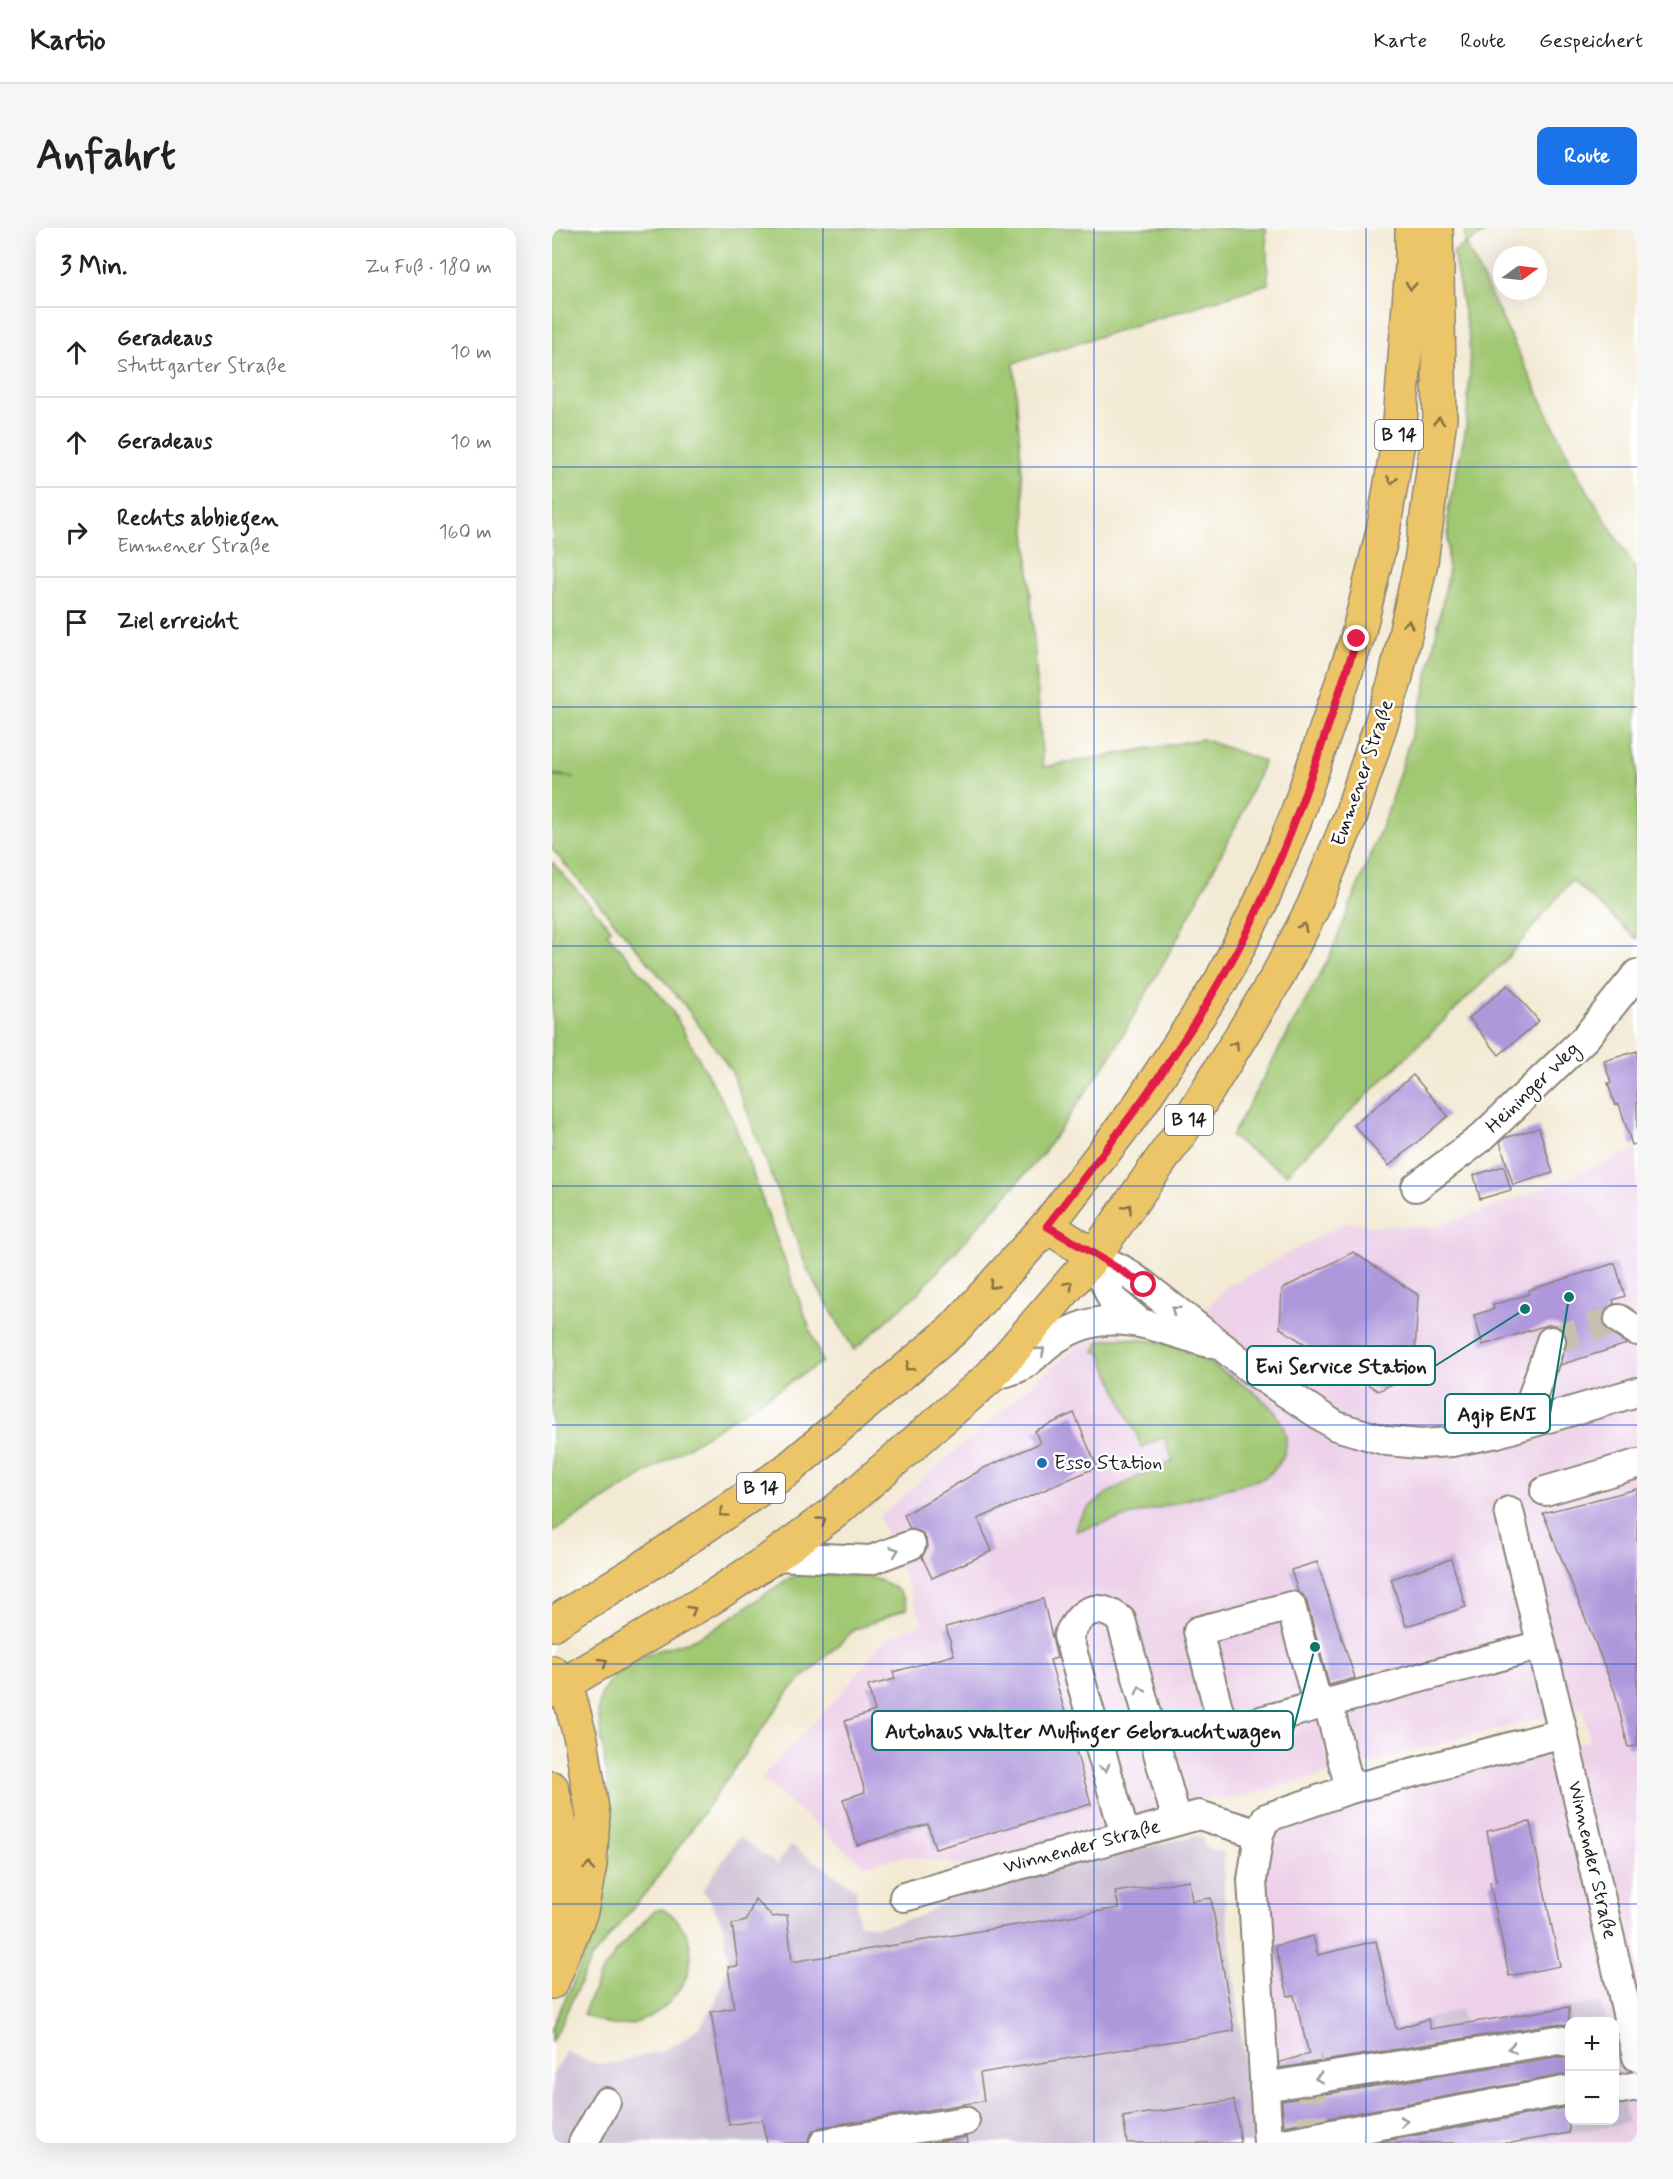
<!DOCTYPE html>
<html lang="de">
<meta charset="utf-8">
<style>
:root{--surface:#fff;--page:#f6f6f6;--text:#222;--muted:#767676;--line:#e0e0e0;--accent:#1a73e8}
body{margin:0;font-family:Mynerve,sans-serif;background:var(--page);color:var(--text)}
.controls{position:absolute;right:18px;bottom:18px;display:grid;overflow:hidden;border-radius:12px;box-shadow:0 6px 24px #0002}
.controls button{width:54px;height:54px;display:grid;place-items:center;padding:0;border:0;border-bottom:2px solid var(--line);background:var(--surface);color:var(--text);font:30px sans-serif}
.compass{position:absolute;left:941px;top:18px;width:54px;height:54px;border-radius:50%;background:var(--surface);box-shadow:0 6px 24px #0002;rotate:75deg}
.stop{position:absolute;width:18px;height:18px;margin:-14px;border:4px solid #e11d48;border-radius:50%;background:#fff}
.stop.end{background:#e11d48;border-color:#fff;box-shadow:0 2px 6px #0008}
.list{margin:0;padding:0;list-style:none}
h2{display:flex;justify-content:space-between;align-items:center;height:78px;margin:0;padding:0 24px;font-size:26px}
h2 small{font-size:20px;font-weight:400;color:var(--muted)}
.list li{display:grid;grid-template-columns:39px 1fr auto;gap:18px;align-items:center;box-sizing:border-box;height:90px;padding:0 24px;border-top:2px solid var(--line)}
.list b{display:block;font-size:22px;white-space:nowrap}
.list p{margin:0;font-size:20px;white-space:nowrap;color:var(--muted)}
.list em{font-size:20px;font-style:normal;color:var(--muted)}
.icon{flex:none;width:33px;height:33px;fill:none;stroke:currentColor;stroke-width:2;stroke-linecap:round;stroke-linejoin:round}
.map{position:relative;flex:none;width:1085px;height:1915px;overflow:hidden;border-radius:12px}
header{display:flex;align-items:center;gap:36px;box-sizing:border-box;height:84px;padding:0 30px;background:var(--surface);border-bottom:2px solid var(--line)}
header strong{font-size:28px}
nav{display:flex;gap:33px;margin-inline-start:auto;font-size:21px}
.intro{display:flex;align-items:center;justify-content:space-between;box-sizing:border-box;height:144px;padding:0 36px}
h1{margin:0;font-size:42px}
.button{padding:15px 27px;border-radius:12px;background:var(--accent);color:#fff;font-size:21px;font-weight:700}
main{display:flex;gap:36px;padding:0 36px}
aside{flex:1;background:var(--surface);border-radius:12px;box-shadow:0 6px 24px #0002}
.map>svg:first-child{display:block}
</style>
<header>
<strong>Kartio</strong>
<nav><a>Karte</a><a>Route</a><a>Gespeichert</a></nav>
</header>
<div class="intro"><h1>Anfahrt</h1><a class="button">Route</a></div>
<main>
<aside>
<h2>3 Min.<small>Zu Fuß · 180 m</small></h2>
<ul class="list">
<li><svg class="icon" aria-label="ahead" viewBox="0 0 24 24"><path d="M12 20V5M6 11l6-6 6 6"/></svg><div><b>Geradeaus</b><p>Stuttgarter Straße</p></div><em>10 m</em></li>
<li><svg class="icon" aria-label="ahead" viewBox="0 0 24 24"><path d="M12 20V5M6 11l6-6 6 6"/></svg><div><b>Geradeaus</b></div><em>10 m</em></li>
<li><svg class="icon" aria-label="right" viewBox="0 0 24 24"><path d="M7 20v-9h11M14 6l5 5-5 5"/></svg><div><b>Rechts abbiegen</b><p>Emmener Straße</p></div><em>160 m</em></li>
<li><svg class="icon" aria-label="arrive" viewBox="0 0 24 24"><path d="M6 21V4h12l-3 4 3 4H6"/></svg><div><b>Ziel erreicht</b></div></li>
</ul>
</aside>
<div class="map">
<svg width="1085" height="1915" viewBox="0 0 1085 1915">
<rect width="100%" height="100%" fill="#fff"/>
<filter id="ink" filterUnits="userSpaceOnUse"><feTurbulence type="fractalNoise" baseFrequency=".0167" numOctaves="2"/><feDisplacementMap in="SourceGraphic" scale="12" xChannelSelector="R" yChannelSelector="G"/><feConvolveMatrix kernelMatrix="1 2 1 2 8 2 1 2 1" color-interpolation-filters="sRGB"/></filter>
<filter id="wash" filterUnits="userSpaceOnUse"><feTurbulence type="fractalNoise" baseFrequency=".008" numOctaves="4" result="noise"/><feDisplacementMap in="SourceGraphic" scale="24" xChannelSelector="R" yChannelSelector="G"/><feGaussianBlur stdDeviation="1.35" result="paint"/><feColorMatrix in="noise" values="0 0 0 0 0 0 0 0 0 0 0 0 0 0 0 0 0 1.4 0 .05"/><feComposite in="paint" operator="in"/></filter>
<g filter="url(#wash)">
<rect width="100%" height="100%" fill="#f3ead4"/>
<!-- built -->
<path fill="#edd1e9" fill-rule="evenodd" d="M 1085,921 L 1085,1915 L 959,1915 L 1076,1895 L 1063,1835 L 1062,1794 L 1053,1793 L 1048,1774 L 911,1796 L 908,1782 L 727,1834 L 712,1626 L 727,1601 L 757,1588 L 1038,1512 L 1031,1479 L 677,1572 L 660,1569 L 416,1638 L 354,1628 L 312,1638 L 209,1550 L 293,1461 L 332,1412 L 371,1395 L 327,1289 L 528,1115 L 567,1107 L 624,1116 L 673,1060 L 796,993 L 815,998 L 883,999 L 967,970 ZM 568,1110 L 615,1116 L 675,1146 L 707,1170 L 732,1228 L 724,1242 L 713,1250 L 530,1287 L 565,1258 L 621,1233 L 612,1209 L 591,1219 L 548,1124 Z"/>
<!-- industrial -->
<path fill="#ccbfd4" d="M 650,1606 L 653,1619 L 672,1625 L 672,1667 L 694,1844 L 909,1781 L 911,1796 L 1049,1774 L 1054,1793 L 1017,1794 L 1017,1892 L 1062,1892 L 1063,1833 L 1076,1895 L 959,1915 L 0,1915 L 0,1848 L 14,1823 L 32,1832 L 48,1836 L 67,1834 L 106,1824 L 128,1814 L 138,1807 L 148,1798 L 163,1775 L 176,1739 L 176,1726 L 171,1695 L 151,1662 L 187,1609 L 225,1636 L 239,1617 L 304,1661 L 306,1695 L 326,1699 L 366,1689 L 413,1663 Z"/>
<!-- green -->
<g fill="#a1c873" stroke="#5e7248" stroke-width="1.5">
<path d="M 0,0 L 714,0 L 716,56 L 462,135 L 491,539 L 650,511 L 712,533 L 689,588 L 625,711 L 559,828 L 490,927 L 368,1063 L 302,1122 L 256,1043 L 179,842 L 131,775 L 0,621 L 0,548 L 23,549 L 0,546 Z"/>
<path d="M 913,0 L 941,0 L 914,16 L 1022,240 L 1085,344 L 1085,711 L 1020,652 L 952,734 L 734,946 L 679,909 L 778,728 L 835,585 L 872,466 L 896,347 L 896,282 L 914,200 L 918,142 L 917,111 L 901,24 L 913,16 Z"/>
<path d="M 0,634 L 59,701 L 55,705 L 118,779 L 181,892 L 270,1134 L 0,1305 Z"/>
<path d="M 568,1110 C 583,1111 599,1112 614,1116 C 640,1122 710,1164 725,1187 C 741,1211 735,1234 712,1250 L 524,1303 C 525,1272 596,1244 621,1233 L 612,1209 L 590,1219 L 548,1124 L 543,1124 L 548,1113 Z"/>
<path d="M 251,1346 C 279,1347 325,1342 347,1364 C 351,1368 354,1375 356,1380 L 302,1402 L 237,1463 L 100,1657 L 39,1731 L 0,1815 L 0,1799 L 33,1729 L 46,1695 L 53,1653 L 57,1612 L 58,1572 L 46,1483 L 49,1466 L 62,1447 L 78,1434 L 104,1423 L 138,1413 L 165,1399 L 237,1350 Z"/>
<path d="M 109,1681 C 117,1683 122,1688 127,1695 C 163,1737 110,1802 61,1797 C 50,1795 41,1790 31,1786 L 48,1747 L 67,1720 L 102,1683 Z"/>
</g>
<g id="blocks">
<!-- building -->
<g fill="#af97db">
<path d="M 956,757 L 987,793 L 947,827 L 917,790 Z"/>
<path d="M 1085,823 L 1085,916 L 1080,917 L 1067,876 L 1063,877 L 1056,855 L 1059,855 L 1052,833 Z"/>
<path d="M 861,847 L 896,888 L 837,938 L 802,897 Z"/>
<path d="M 987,900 L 1001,945 L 961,957 L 948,914 L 952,910 Z"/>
<path d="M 952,938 L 959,962 L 928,971 L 922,947 Z"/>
<path d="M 801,1024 L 866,1067 L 862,1146 L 826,1163 L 728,1100 L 730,1061 Z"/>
<path d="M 1063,1035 L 1073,1068 L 1061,1072 L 1062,1076 L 1054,1081 L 1051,1091 L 1053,1099 L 1057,1104 L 1075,1116 L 1008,1137 L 1015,1110 L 1012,1103 L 1004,1097 L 995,1097 L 931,1117 L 922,1087 L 942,1081 L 941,1077 L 977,1066 L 977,1062 Z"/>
<path d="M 522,1185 L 545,1239 L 426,1291 L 440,1323 L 380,1350 L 370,1329 L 375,1320 L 374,1311 L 369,1304 L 358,1301 L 352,1287 L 432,1240 L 488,1215 L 483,1203 Z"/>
<path d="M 1085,1261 L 1085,1518 L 1076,1519 L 1063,1464 L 991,1285 Z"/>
<path d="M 899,1331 L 914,1379 L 854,1398 L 839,1351 Z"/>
<path d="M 765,1334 L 803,1450 L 777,1457 L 755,1374 L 751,1367 L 746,1364 L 739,1342 Z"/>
<path d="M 491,1371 L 505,1430 L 498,1432 L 539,1576 L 383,1621 L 376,1596 L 305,1617 L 291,1571 L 313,1564 L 293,1493 L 323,1483 L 316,1458 L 343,1451 L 341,1444 L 402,1427 L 394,1399 Z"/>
<path d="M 978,1594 L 1008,1738 L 957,1748 L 938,1655 L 944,1654 L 935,1603 Z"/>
<path d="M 637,1652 L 640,1673 L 659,1670 L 682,1803 L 428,1845 L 432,1873 L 269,1899 L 261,1903 L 257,1909 L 256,1915 L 215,1915 L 210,1892 L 177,1897 L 159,1784 L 182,1780 L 176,1739 L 186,1738 L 180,1696 L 194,1693 L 203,1671 L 221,1689 L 235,1687 L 240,1734 L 567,1680 L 563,1664 Z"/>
<path d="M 761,1708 L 766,1727 L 824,1713 L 844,1801 L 876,1791 L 878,1801 L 1017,1779 L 1017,1797 L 1002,1796 L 728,1840 L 728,1834 L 757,1826 L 742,1767 L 736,1768 L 723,1718 Z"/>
<path d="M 1005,1829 L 1017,1830 L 1017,1846 L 732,1898 L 730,1873 Z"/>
<path d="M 682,1872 L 689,1915 L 575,1915 L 571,1889 Z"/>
<path d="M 1017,1879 L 1017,1905 L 959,1915 L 822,1915 Z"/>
<path d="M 415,1909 L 416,1915 L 379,1915 Z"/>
</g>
</g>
</g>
<g filter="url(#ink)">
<use href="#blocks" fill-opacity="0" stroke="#888378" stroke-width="1.5"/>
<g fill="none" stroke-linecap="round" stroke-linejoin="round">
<!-- minor-tunnel -->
<g stroke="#c8c1af" stroke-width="28" stroke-dasharray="28 14" stroke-linecap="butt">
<path d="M 999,1113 L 1067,1091"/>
<path d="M 761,1915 L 758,1843 L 772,1840"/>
</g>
<!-- minor casing -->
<g stroke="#888378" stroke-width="32">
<g id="minor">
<path d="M 864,959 L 929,910 L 1034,809 L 1085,746"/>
<path d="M 542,1028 L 569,1041 L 592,1057 L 701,1143 L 784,1198 L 835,1213 L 868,1216 L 900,1214 L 945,1205 L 1085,1164"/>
<path d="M 542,1028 L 560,1071 L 587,1094"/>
<path d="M 1067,1091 L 1085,1103"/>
<path d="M 438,1149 C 449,1145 464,1143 473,1136 C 483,1129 491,1119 502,1112 C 557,1075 600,1099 657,1115"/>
<path d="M 971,1197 L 999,1113"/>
<path d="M 993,1263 L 1085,1236"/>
<path d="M 957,1283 L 1011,1505 L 1085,1829"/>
<path d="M 223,1328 L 319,1332 L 359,1317"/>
<path d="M 776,1475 L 798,1561"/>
<path d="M 766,1478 L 739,1378 L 646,1403 L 672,1503 L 989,1417"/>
<path d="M 573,1607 L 516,1408 C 529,1382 544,1373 569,1392 L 625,1593"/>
<path d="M 352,1669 L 647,1587 L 707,1606"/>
<path d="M 712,1859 L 1005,1812 L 1017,1814"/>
<path d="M 1069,1861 L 1085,1858"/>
<path d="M 31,1915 L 54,1874"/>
<path d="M 272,1915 L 413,1893"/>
<path d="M 716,1915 L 700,1652 L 707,1606 L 714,1590 L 798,1561 L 1011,1505"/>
<path d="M 732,1915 L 1017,1862"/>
</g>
</g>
<!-- major casing -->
<g stroke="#888378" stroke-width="36">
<g id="major">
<path d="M 495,998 L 542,1028"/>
<path d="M 0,1396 L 94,1338 L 234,1243 L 402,1101 L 495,998 L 585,881 L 669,753 L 709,674 L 743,592 L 805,411 L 831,303 L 847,208 L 860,38 L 860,0"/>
<path d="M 0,1444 L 14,1456 L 29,1511 L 41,1588 L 38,1637 L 29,1683 L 0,1754"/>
<path d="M 0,1463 L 159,1370 L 223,1328 L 284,1283 L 438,1149 L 542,1028 L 638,891 L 724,751 L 761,679 L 799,587 L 843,453 L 869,334 L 888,190 L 884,0"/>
<path d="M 0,1560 C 12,1603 15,1650 11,1694"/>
</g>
</g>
<!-- minor -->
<use href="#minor" stroke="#fff" stroke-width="28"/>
<!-- major -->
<use href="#major" stroke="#edc569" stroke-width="33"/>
</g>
<!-- one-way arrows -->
<defs><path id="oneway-chevron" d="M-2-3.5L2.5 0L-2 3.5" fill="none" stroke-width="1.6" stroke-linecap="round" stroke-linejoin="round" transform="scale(1.5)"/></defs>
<g stroke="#847042">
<use href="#oneway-chevron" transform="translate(859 58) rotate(94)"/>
<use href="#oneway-chevron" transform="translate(887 193) rotate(-86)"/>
<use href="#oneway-chevron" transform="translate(840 252) rotate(100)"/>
<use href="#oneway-chevron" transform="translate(856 396) rotate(-78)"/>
<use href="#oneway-chevron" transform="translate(751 699) rotate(-63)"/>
<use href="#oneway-chevron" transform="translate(683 817) rotate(-58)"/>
<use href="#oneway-chevron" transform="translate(576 980) rotate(-55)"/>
<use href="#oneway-chevron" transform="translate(441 1057) rotate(132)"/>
<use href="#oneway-chevron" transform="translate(517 1057) rotate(-49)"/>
<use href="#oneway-chevron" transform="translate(357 1139) rotate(140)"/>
<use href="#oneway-chevron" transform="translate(171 1285) rotate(146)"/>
<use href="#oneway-chevron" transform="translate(270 1293) rotate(-36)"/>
<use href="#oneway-chevron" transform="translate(140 1382) rotate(-31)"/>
<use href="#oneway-chevron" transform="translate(52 1434) rotate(-30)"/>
<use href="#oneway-chevron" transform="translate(37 1639) rotate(-82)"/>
</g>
<g stroke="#999">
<use href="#oneway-chevron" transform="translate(623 1082) rotate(-142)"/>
<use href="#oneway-chevron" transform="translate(489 1123) rotate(-41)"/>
<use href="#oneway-chevron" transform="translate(343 1323) rotate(-20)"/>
<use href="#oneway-chevron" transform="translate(588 1462) rotate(-105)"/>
<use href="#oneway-chevron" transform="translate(553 1540) rotate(74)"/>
<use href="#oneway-chevron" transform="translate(960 1820) rotate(171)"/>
<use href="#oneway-chevron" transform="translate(767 1850) rotate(171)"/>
<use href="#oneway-chevron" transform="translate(852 1893) rotate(-10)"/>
</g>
</g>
<g fill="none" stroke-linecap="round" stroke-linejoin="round" filter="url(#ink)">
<!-- route -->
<path stroke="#e11d48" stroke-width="8" d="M 592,1057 C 561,1036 527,1018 495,998 C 556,919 618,840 668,753 C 731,647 766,527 805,411"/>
</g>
<!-- grid -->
<path fill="none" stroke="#1d4ed8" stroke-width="1.5" stroke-opacity="0.55" d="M 271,0 L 271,1915M 542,0 L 542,1915M 814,0 L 814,1915M 0,239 L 1085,239M 0,479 L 1085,479M 0,718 L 1085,718M 0,958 L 1085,958M 0,1197 L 1085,1197M 0,1436 L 1085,1436M 0,1676 L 1085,1676"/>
<!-- markers -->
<circle fill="#1f6fb2" stroke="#fff" stroke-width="2" cx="490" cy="1235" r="6"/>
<g text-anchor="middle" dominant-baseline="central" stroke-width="5" stroke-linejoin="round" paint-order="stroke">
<!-- shield labels -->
<g fill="#fff" stroke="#606060" stroke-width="1.5">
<rect x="823" y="192" width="48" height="30" rx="4.5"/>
<rect x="613" y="877" width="48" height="30" rx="4.5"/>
<rect x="185" y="1245" width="48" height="30" rx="4.5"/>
</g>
<g font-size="18" font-weight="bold" fill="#1c1c1c">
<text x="847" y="207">B 14</text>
<text x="637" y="892">B 14</text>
<text x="209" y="1260">B 14</text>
</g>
<!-- street labels -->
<g font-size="20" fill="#1c1c1c" stroke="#fff">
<text transform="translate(811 545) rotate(-71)">Emmener Straße</text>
<text transform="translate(981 860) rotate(-44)">Heininger Weg</text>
<text transform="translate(530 1619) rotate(-15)">Winnender Straße</text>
<text transform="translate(1040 1632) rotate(77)">Winnender Straße</text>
</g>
<!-- poi labels -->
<g font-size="20" fill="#1c1c1c" stroke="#fff" text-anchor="start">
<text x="502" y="1235">Esso Station</text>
</g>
</g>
<!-- callouts -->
<path fill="none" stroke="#0f766e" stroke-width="2" d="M973 1081L883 1138M1017 1069L998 1186M763 1419L741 1503"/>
<g fill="#0f766e" stroke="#fff" stroke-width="2">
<circle cx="973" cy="1081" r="6"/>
<circle cx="1017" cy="1069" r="6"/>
<circle cx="763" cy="1419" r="6"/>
</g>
<g fill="#fff" stroke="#0f766e" stroke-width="2">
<rect x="695" y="1118" width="188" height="39" rx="6"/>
<rect x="893" y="1166" width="105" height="39" rx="6"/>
<rect x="320" y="1483" width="421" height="39" rx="6"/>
</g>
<g font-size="21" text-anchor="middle" font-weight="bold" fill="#1c1c1c">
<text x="789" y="1145">Eni Service Station</text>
<text x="945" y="1193">Agip ENI</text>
<text x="531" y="1510">Autohaus Walter Mulfinger Gebrauchtwagen</text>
</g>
</svg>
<div class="controls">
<button>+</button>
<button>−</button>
</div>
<svg class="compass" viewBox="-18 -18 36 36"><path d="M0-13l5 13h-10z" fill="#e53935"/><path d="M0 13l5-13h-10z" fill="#767676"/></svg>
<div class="stop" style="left:592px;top:1057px"></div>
<div class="stop end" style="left:805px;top:411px"></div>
</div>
</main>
